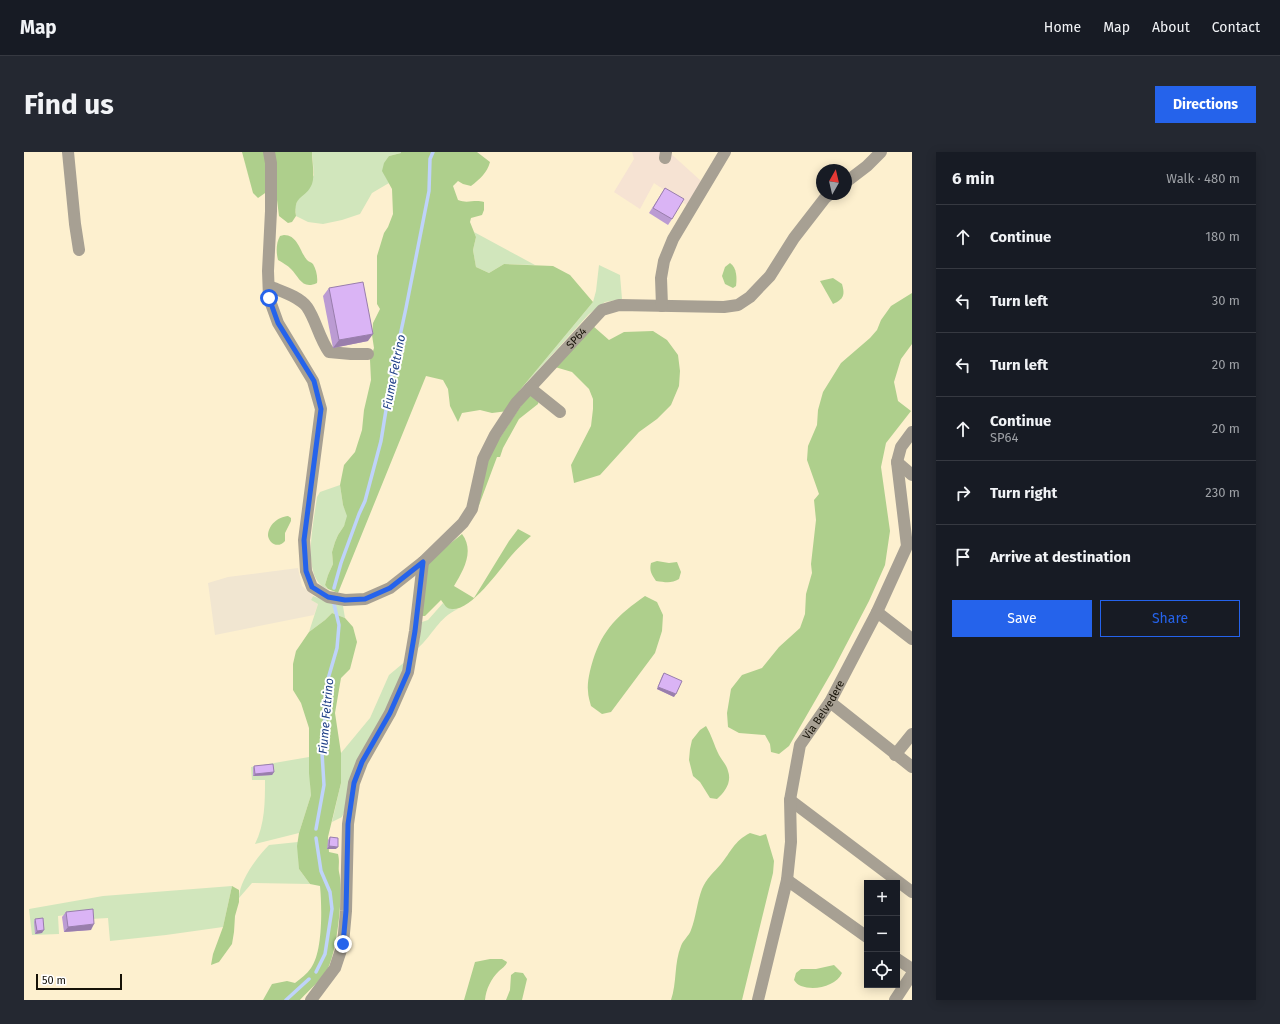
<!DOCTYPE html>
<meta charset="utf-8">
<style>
:root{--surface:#171b24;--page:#242831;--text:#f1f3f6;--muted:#9ea1a6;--line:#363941;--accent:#2563eb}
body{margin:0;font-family:"Fira Sans",sans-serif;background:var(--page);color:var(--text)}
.controls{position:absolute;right:12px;bottom:12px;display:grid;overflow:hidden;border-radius:0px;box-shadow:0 2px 10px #0003}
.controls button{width:36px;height:36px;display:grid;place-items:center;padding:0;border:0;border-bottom:1px solid var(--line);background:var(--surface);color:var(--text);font:20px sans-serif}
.compass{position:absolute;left:792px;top:12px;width:36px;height:36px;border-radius:50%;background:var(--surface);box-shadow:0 2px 10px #0003;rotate:8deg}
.scale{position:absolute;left:12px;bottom:10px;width:86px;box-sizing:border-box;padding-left:4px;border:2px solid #161207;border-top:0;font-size:11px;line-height:14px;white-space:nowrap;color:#161207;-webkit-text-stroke:3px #fff;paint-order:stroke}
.stop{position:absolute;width:12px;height:12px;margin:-9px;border:3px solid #2563eb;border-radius:50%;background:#fff}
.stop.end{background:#2563eb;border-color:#fff;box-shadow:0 1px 4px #0008}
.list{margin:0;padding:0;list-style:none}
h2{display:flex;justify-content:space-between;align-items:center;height:52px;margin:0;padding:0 16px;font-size:17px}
h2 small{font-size:13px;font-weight:400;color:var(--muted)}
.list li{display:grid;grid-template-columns:26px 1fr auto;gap:12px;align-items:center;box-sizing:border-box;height:64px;padding:0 16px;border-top:1px solid var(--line)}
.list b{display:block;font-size:15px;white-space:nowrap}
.list p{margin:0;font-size:13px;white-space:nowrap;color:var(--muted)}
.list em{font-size:13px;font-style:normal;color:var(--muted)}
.actions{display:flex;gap:8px;padding:12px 16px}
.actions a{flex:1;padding:9px 0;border:1px solid var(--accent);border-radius:0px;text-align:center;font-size:14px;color:var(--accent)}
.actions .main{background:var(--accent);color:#fff}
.icon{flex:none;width:22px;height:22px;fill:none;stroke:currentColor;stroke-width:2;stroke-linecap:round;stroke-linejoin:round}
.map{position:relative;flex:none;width:888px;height:848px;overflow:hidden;border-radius:0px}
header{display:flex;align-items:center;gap:24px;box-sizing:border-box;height:56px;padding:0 20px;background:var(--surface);border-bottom:1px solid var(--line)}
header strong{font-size:19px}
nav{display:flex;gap:22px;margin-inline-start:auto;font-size:14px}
.intro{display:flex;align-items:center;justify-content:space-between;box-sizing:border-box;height:96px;padding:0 24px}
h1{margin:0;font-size:28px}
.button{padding:10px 18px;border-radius:0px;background:var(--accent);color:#fff;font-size:14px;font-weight:700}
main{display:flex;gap:24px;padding:0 24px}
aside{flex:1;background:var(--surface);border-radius:0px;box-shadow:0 2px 10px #0003}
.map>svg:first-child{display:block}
</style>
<header>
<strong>Map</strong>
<nav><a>Home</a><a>Map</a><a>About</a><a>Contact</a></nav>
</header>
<div class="intro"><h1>Find us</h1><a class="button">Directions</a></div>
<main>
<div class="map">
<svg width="888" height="848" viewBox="0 0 888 848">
<rect width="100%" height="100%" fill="#fdf0cf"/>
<!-- commercial -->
<path fill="#f1e6d1" d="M 274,416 L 278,434 L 289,444 L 287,448 L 294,452 L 290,463 L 191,483 L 184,431 L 204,425 Z"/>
<!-- industrial -->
<path fill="#f6e3d3" d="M 608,0 L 645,0 L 677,29 L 664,54 L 630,31 L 616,57 L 590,40 L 610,7 Z"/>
<!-- green -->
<g fill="#d1e6bc">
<path d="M 288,0 L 377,0 L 377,1 L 365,4 L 361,24 L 365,31 L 348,41 L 336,62 L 318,68 L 299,72 L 284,70 L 272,64 L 271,55 L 274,47 L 281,40 L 290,23 Z"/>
<path d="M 450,80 L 511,113 L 480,112 L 465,121 L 452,115 L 449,98 L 452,85 Z"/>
<path d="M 575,113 L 596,123 L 598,147 L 581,150 L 565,162 L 496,238 L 569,150 L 572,139 Z"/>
<path d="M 316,333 L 319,353 L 324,364 L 320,374 L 314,383 L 311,390 L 308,400 L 309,412 L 304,423 L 301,433 L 304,437 C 276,428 290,369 293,345 L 296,340 Z"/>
<path d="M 289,444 L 302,449 L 319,454 L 321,466 L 308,461 L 301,468 L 285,480 L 294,452 L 287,448 Z"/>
<path d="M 419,451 C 422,456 429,458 434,457 C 414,466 409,483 394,496 L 398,470 L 404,468 Z"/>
<path d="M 383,508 L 318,665 L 308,670 L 317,631 L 317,601 L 346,566 L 365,523 Z"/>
<path d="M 285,605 L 287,643 L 275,681 L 231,692 C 241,672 241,650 241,628 L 228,628 L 227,615 Z"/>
<path d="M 274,690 L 275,717 L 286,732 L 228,731 L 215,746 C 215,729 233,705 245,693 Z"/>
<path d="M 208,734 L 199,775 L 142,783 L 86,789 L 84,766 L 67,767 L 65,760 L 34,764 L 35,782 L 8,783 L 5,757 L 79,744 Z"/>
</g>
<!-- forest -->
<g fill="#aecf8c">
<path d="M 218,0 L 241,0 L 244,39 L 234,46 L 229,41 Z"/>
<path d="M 247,0 L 288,0 C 288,9 291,24 288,32 C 282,47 269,42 272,64 L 268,70 L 264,71 L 255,64 Z"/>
<path d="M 377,0 L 453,0 L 466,10 C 463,21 456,27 447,34 L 439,32 L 434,29 L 429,34 L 434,48 C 444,52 450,47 460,50 L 460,58 L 458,63 L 447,66 L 446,70 L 452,85 L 449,98 L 452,115 L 465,121 L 480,112 L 529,114 L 546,123 L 569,150 L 496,238 L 484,259 L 468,261 L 456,258 L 438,261 L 434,270 L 426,254 L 424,237 L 419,228 L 402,224 L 314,441 L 304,437 L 301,433 L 304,423 L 309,412 L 308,400 L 311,390 L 314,383 L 320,374 L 323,364 L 319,353 L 316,333 L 320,313 L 331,300 L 338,278 L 340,258 L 347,228 L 346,208 L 350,196 L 348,183 L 349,171 L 356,157 L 353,152 L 353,104 L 360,81 L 364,75 L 369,62 L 368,37 L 358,19 L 360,11 L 365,4 L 377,1 Z"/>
<path d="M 260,83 C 274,83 276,100 283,108 C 285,110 287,110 289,112 C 292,117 294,125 293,131 C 278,138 275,125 267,117 C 263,113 259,111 254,108 C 252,100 252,91 256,84 Z"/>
<path d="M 706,111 C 713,116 713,126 712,134 L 709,136 L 701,132 L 698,124 L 701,115 Z"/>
<path d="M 809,126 L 818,132 C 821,143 820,147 809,152 L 796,129 Z"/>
<path d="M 888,141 L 888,192 L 877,207 L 870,230 L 874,249 L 887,259 L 862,291 L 857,315 L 866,379 L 861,413 L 845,449 L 810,516 L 765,594 L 755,602 L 747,600 L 746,592 L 741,583 L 715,581 L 704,575 L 703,561 L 707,537 L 718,523 L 738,516 L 755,495 L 776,476 L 781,462 L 782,442 L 788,421 L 787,412 L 792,368 L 790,348 L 795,342 L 783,308 L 784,294 L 793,273 L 794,258 L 799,240 L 817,211 L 846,186 L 853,178 L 857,168 L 867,154 Z"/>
<path d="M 569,174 L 585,188 L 600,180 L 629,179 L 643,188 L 654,203 L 656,219 L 655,234 L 647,253 L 633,267 L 615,280 L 576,323 L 550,331 L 547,313 L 567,274 L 569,257 L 569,247 L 565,237 L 548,220 L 531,215 Z"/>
<path d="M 506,240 L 515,247 L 514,252 L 495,267 L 479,296 L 476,305 L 473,305 L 454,356 L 462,307 Z"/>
<path d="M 264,364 L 267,366 L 267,369 L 261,381 L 261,389 C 255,396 246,393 244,384 C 244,373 254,365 264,364 Z"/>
<path d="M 494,377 L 507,384 C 500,390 493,397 487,404 C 476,417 447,459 428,457 C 422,457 420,452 417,448 L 401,464 L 398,464 L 402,411 L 438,382 C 451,399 439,419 430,434 L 450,446 L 485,389 Z"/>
<path d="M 633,409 L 645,411 L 653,410 L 657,420 L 655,427 C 647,432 641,430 632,429 C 628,423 625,419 627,411 Z"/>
<path d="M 621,444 L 633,450 L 639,463 L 638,479 L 631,501 L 587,560 L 578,562 L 567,554 C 566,550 564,544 564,539 C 563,530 566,518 569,508 C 579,477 594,463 621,444 Z"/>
<path d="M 308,461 L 321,466 L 329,475 L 333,490 L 326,517 L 317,526 L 311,561 L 317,601 L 317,631 L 304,685 L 305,700 L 314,702 C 316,710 314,715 315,720 C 320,738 313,802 303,818 C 296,829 285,838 276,848 L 239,848 L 248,832 L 263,829 L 271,831 C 277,826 283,822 287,816 C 299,800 298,754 296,734 L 286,732 L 275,717 L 273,694 L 275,681 L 287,643 L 285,621 L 285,576 L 277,551 L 269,538 L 269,512 L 272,499 L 285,480 L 301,468 Z"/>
<path d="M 682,574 C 688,584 690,593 695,603 C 698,608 703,614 704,619 C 708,630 701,640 693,647 L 686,646 L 676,630 L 669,624 L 665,608 L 666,597 L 668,588 L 676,578 Z"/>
<path d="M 726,681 L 736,684 L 742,682 L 750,709 L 749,721 L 718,848 L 647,848 C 653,831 650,811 657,794 C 659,788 665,784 667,778 C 672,765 673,750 678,737 C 682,727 690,720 697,712 C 707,700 710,689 726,681 Z"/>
<path d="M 208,734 L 215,738 L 215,750 L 211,764 L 210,780 L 208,792 L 195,810 L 187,813 L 189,802 L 199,775 Z"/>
<path d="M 466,807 L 478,807 L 483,810 C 482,814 478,816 475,819 C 467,827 462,837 461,848 L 440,848 L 451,810 Z"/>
<path d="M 810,813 L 818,821 C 812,834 791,839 777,834 C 774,833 772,831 770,828 L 772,821 L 777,817 L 792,817 Z"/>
<path d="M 491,820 L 499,821 L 503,827 L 498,848 L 482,848 L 486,838 L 487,823 Z"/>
</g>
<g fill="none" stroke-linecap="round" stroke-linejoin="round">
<!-- stream -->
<g stroke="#bfd3fa" stroke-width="3.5">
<path d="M 310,436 L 317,411 L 335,362 L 341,349 L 357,289 L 368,221 L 382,156 L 405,39 L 406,7 L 409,0"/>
<path d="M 292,677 L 300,633 L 298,601 L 304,527 L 313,496 L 315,473 L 310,452"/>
<path d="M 292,820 L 301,802 L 308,757 L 306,740 L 297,719 L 292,686"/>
<path d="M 262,848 L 285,827"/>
</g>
<!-- minor -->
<g stroke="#a7a093" stroke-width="12">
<path d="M 44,0 L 51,72 L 55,98"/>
<path id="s1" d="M 245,0 L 247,11 L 247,59 L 244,119 L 245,146 L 254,171 L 289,229 L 297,257 L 280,388 L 282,419 L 288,435 L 304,445 L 321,448 L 341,447 L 366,436 L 399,410 L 439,371 L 448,357 L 459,307 L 471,283 L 492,251 L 578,158 L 595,153 L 700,155 L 714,153 L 726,145 L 746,124 L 770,86 L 801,46 L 806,42"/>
<path d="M 641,6 L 642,0"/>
<path d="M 822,30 L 843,14 L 857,0"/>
<path d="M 245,134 C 256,139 275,144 283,155 C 292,168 295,186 305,200 L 327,202 L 344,202"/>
<path d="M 638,154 L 637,126 L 640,109 L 649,87 L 701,0"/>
<path d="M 506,236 L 536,260"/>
<path d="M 873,310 L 888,323"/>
<path d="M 853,460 L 888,487"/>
<path d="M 806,550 L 888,615"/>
<path d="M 871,603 L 888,582"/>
<path d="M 766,648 L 888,740"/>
<path d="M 763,728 L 843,785"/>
<path d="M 873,807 L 888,817"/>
<path d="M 287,848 L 311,816 L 319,792 L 322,759 L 324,672 L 330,631 L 338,610 L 366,561 L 384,520 L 391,479 L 399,410"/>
<path id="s2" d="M 734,848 L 763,728 L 767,690 L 766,648 L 776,593 L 806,550 L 853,460 L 883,394 L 873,310 L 877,295 L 888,280"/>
<path d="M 871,848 L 888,822"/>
</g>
</g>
<!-- wall -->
<g fill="#bb9bd3">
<path d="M 641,36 L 648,67 L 644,73 L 625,61 Z"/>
<path d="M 305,136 L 344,189 L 309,196 L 299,144 Z"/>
<path d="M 640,521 L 650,545 L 633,537 L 638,524 Z"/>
<path d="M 230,614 L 250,620 L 248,623 L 229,624 L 229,616 Z"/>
<path d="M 306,685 L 312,697 L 303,697 L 304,688 Z"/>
<path d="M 42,760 L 67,778 L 40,780 L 38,765 Z"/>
<path d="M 11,767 L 18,781 L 11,782 L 10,770 Z"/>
</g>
<!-- shaded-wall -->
<g fill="#997eac">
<path d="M 349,182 L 344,189 L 309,196 L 315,188 Z"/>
<path d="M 634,535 L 652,542 L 650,545 L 633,537 Z"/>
<path d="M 250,620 L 248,623 L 229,624 L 231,622 Z"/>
<path d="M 305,694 L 314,695 L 312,697 L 303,697 Z"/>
<path d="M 70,772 L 67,778 L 40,780 L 44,775 Z"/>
<path d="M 20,778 L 18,781 L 11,782 L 13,779 Z"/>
</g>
<!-- building -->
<g fill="#dab4f5" stroke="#997eac">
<path d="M 641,36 L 660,47 L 648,67 L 629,56 Z"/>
<path d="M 339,130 L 349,182 L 315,188 L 305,136 Z"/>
<path d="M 640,521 L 658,529 L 652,542 L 634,535 Z"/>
<path d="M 249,612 L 250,620 L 231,622 L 230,614 Z"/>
<path d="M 306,685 L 314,686 L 314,695 L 305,694 Z"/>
<path d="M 69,757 L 70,772 L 44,775 L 42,760 Z"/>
<path d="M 19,766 L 20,778 L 13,779 L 11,767 Z"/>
</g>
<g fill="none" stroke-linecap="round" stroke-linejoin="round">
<!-- route -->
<path stroke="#2563eb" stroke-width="5" d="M 245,146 L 254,171 L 290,229 L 297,257 L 280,388 L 282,419 L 288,435 L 304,445 L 321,448 L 341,447 L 366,436 L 399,410 L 391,479 L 384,520 L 366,561 L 338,610 L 330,631 L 324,672 L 322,759 L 319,792"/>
</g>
<g text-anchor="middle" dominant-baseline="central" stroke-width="4" stroke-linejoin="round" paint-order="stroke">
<!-- street labels -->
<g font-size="11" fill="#161207" stroke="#fff">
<text stroke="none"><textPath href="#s1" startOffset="853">SP64</textPath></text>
<text stroke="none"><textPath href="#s2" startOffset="302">Via Belvedere</textPath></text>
</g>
<!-- water labels -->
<g font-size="12" font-style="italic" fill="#204088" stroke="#fff">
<text transform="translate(370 220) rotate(-79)">Fiume Feltrino</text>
<text transform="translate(302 564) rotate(-85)">Fiume Feltrino</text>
</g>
</g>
</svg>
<div class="controls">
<button>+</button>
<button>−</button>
<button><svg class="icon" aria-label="locate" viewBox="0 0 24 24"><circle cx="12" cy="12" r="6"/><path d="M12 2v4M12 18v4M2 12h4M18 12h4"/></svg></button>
</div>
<svg class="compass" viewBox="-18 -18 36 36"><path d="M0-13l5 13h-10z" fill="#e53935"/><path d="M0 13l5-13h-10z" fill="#9ea1a6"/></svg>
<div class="scale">50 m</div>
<div class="stop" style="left:245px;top:146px"></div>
<div class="stop end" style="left:319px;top:792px"></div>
</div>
<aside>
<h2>6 min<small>Walk · 480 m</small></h2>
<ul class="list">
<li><svg class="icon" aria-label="ahead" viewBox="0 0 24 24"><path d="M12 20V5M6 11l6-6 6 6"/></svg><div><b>Continue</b></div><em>180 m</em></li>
<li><svg class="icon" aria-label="left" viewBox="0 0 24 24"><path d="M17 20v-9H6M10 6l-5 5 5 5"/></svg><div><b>Turn left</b></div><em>30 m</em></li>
<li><svg class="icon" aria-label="left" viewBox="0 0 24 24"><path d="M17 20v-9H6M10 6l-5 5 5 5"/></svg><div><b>Turn left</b></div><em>20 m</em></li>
<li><svg class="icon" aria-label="ahead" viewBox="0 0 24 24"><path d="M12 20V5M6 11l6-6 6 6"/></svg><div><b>Continue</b><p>SP64</p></div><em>20 m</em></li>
<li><svg class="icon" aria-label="right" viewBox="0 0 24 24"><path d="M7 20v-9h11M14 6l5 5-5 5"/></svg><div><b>Turn right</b></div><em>230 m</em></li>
<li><svg class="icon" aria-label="arrive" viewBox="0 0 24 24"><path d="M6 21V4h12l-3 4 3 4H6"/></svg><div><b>Arrive at destination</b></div></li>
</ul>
<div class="actions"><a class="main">Save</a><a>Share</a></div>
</aside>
</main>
